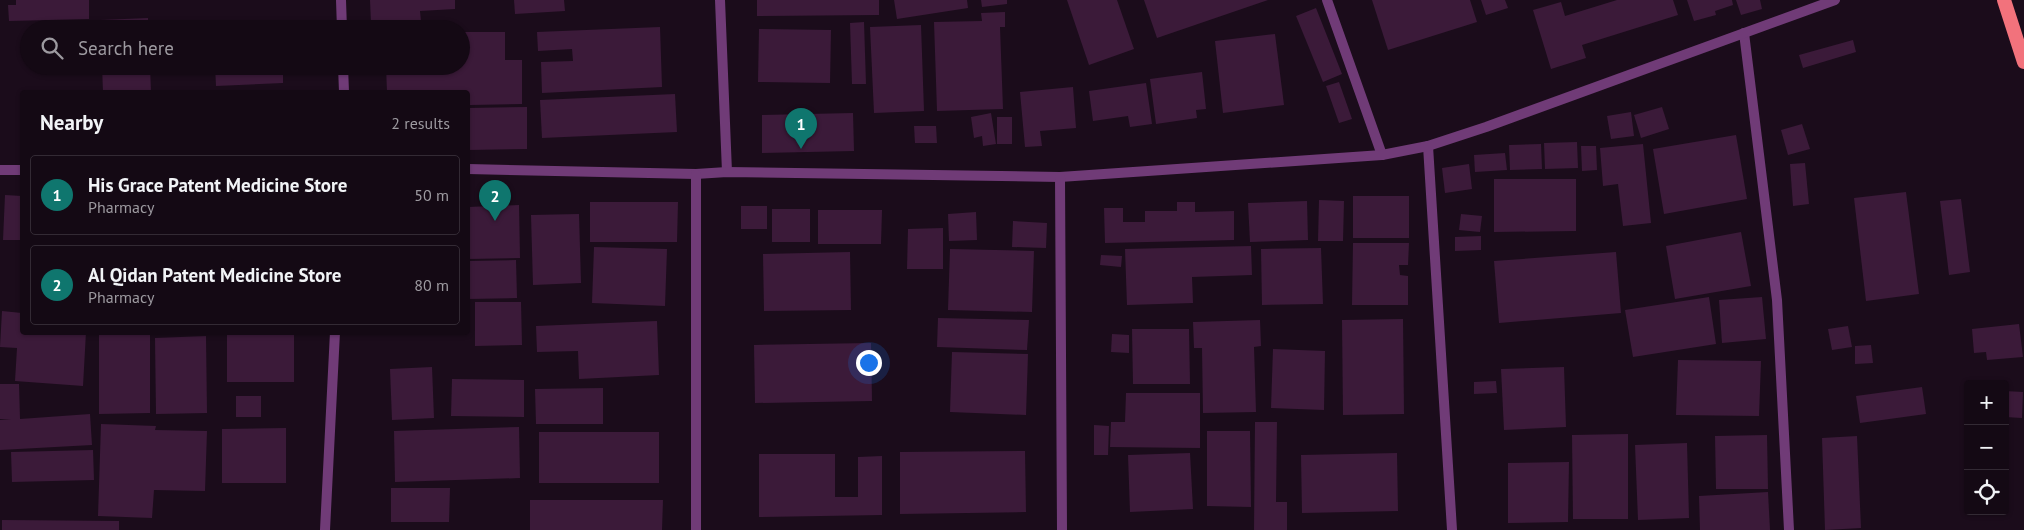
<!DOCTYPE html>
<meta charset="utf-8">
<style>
:root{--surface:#140914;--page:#1d121d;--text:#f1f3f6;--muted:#9d9aa0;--line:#332a34;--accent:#0f766e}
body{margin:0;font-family:"PT Sans",sans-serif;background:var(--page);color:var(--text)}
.controls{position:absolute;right:15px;bottom:15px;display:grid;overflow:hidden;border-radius:5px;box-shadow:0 1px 4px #0004}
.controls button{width:45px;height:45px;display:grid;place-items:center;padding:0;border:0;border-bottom:1px solid var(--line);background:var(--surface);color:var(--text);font:25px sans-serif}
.you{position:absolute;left:868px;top:362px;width:18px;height:18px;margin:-12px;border:4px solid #fff;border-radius:50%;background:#1a73e8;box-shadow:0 0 0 8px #1a73e833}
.badge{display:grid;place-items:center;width:32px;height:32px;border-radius:50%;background:var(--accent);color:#fff;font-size:16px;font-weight:700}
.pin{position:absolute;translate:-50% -41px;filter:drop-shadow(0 1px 2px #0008)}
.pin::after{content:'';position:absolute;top:26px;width:18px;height:15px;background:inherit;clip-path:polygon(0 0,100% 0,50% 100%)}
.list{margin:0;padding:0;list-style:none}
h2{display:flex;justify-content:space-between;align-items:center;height:65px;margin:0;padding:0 20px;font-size:21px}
h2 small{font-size:16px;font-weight:400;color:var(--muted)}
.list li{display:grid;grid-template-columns:32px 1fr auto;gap:15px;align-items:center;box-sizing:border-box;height:80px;margin:0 10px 10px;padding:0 10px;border:1px solid var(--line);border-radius:5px}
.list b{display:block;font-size:19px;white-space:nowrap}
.list p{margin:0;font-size:16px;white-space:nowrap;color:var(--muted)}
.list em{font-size:16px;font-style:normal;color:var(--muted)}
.icon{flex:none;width:28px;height:28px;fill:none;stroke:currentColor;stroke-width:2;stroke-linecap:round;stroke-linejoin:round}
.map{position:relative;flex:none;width:2024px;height:530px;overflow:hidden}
.search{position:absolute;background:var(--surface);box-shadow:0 1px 4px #0004;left:20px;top:20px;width:450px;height:55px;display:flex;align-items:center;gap:12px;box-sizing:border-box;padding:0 18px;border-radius:28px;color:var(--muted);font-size:19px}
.panel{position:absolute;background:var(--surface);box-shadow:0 1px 4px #0004;left:20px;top:90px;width:450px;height:245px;border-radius:5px}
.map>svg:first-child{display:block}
</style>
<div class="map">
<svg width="2024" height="530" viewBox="0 0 2024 530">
<rect width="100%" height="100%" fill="#1b0c1b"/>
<!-- building -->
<g fill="#3b1a39">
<path d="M 16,0 L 89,0 L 89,19 L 9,21 L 8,5 L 16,5 Z"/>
<path d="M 370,0 L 455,0 L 455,9 L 420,11 L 421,21 L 371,23 Z"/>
<path d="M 514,0 L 564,0 L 565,11 L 515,14 Z"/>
<path d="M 757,0 L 879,0 L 879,15 L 757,16 Z"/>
<path d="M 894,0 L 967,0 L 968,8 L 897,19 Z"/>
<path d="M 981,0 L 1007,0 L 1007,4 L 982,7 Z"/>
<path d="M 1067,0 L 1117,0 L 1134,49 L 1089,65 Z"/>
<path d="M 1144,0 L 1268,0 L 1157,38 Z"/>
<path d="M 1372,0 L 1470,0 L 1477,22 L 1388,50 Z"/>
<path d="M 1481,0 L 1505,0 L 1508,8 L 1486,15 Z"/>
<path d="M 1617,0 L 1673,0 L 1678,15 L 1582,45 L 1586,58 L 1551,69 L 1533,10 L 1561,2 L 1565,16 Z"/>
<path d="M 1687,0 L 1732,0 L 1733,5 L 1715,11 L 1716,15 L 1694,21 Z"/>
<path d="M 1736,0 L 1760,0 L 1762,9 L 1741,15 Z"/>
<path d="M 1316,8 L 1342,74 L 1323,82 L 1296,16 Z"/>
<path d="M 1005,12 L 1005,27 L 1000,27 L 1003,109 L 937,111 L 934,22 L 982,21 L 981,13 Z"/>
<path d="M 148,18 L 148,29 L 101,29 L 100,20 Z"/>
<path d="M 864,22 L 866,84 L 852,84 L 850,23 Z"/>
<path d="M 281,25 L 281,29 L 223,29 L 223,27 Z"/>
<path d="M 921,25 L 924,111 L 874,113 L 870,27 Z"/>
<path d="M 660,27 L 662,87 L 542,93 L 541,62 L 573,61 L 572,49 L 538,51 L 537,32 Z"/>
<path d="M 759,29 L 831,30 L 830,83 L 758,82 Z"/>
<path d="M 461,32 L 505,32 L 505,60 L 522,60 L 522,104 L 470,105 L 468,92 L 387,92 L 386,66 L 461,66 Z"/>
<path d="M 1275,34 L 1284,105 L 1223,113 L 1215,41 Z"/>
<path d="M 1853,40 L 1856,52 L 1803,68 L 1799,55 Z"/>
<path d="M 102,66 L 150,66 L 151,92 L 103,92 Z"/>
<path d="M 215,66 L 283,66 L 283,83 L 216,86 Z"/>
<path d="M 1202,72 L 1206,109 L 1196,110 L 1197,118 L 1156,124 L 1150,79 Z"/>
<path d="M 1339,82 L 1352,119 L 1339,123 L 1326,86 Z"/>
<path d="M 1146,83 L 1152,124 L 1130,127 L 1128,116 L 1093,121 L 1089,91 Z"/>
<path d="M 1073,87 L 1076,128 L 1040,131 L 1042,146 L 1025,147 L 1020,92 Z"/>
<path d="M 675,94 L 677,132 L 542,138 L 540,100 Z"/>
<path d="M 527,107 L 527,149 L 468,150 L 468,108 Z"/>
<path d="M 1662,107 L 1669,129 L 1641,138 L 1634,115 Z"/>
<path d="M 1631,112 L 1634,136 L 1611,139 L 1607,116 Z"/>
<path d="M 853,113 L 854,151 L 762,153 L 762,115 Z"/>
<path d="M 991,113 L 996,144 L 983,146 L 982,136 L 974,138 L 971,117 Z"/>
<rect x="997" y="117" width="15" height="27"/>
<path d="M 1802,124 L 1810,149 L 1788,155 L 1781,130 Z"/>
<path d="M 914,126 L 936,126 L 937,143 L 915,143 Z"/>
<path d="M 1736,135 L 1747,199 L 1664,214 L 1653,149 Z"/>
<path d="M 1577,142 L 1578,168 L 1545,169 L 1544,143 Z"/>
<path d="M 1541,144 L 1542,169 L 1510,170 L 1509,145 Z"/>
<path d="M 1643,144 L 1651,223 L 1623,226 L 1618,184 L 1603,186 L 1600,148 Z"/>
<path d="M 1581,146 L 1596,146 L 1597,170 L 1582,171 Z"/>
<path d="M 1505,153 L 1507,170 L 1475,172 L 1474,155 Z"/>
<path d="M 1805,163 L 1809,204 L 1793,206 L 1790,164 Z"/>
<path d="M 1469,164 L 1472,189 L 1445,193 L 1442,168 Z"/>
<path d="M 1494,179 L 1576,179 L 1576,231 L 1494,232 Z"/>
<path d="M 1906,192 L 1919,294 L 1866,301 L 1854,198 Z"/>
<path d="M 5,195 L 22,196 L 22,240 L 3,240 Z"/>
<rect x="1353" y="196" width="56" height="42"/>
<path d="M 1961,199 L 1970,272 L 1949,275 L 1940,201 Z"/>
<path d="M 1319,200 L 1344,201 L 1343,241 L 1318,241 Z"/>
<path d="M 1307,201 L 1308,240 L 1250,242 L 1248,203 Z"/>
<path d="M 590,202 L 678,202 L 677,242 L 590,242 Z"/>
<path d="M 1177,202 L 1195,202 L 1195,212 L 1234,211 L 1234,240 L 1105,243 L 1104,208 L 1123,208 L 1123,222 L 1145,222 L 1145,211 L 1177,211 Z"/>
<path d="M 519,205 L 520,258 L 468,259 L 468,207 Z"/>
<rect x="741" y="206" width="26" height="23"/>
<rect x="772" y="209" width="38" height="33"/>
<path d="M 818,210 L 882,210 L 881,244 L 818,244 Z"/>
<path d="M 976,212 L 977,240 L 949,241 L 948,214 Z"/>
<path d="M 579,214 L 581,283 L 533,285 L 531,215 Z"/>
<path d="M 1461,214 L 1482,216 L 1480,232 L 1459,230 Z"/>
<path d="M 1013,221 L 1047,223 L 1046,248 L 1012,247 Z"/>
<path d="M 943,228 L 943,269 L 907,269 L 908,229 Z"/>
<path d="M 1741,232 L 1751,286 L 1675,299 L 1666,246 Z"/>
<path d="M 1481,236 L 1481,250 L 1455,251 L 1455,237 Z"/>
<path d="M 1353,243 L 1409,243 L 1408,265 L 1399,265 L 1400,275 L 1408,276 L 1408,305 L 1352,305 Z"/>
<path d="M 1251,246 L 1252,275 L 1192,277 L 1193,303 L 1127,305 L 1125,249 Z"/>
<path d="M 594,247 L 667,249 L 665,306 L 592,303 Z"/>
<path d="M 1321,248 L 1323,304 L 1262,305 L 1261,249 Z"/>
<path d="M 950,249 L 1034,251 L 1032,312 L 948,310 Z"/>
<path d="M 850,252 L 851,310 L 764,311 L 763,254 Z"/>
<path d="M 1616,252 L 1621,313 L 1499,323 L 1494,261 Z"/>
<path d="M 1101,255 L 1122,256 L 1121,267 L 1100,265 Z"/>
<path d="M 516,260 L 517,298 L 468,299 L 468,261 Z"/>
<path d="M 1709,297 L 1716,344 L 1633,357 L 1625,310 Z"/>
<path d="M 1762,297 L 1766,339 L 1722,343 L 1719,300 Z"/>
<path d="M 475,302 L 521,302 L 522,345 L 475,346 Z"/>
<path d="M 2,311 L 22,313 L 22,332 L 86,332 L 83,386 L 15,381 L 17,348 L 0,347 Z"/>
<path d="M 938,318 L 1029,320 L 1027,350 L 937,347 Z"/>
<path d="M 1403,319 L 1404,414 L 1343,415 L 1342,320 Z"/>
<path d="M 1260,320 L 1261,346 L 1254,347 L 1256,412 L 1203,413 L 1202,348 L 1194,348 L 1193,322 Z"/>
<path d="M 657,321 L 659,375 L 579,379 L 578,351 L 537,352 L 536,326 Z"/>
<path d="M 2019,324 L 2023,357 L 1987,360 L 1986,352 L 1974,353 L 1972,329 Z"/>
<path d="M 1848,326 L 1852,347 L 1832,350 L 1828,329 Z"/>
<path d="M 1132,329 L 1189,329 L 1190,384 L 1133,384 Z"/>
<path d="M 99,332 L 150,332 L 150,413 L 99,414 Z"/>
<rect x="227" y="332" width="67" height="50"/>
<path d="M 1112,334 L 1129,335 L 1129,353 L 1111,352 Z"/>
<path d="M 206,336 L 207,413 L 156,414 L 155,338 Z"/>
<path d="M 871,343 L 872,401 L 755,403 L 754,345 Z"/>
<path d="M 1871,345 L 1873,363 L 1855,364 L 1855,346 Z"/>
<path d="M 1273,349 L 1325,351 L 1324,410 L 1271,408 Z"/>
<path d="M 952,352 L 1028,354 L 1026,415 L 950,412 Z"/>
<path d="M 1678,360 L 1761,361 L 1759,416 L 1676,415 Z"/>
<path d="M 432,367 L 434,418 L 392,420 L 390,369 Z"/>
<path d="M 1564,367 L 1566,427 L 1504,430 L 1501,369 Z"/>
<path d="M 452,379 L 524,380 L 524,417 L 451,416 Z"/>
<path d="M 1496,381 L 1497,393 L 1474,394 L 1474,382 Z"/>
<path d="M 0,384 L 19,384 L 20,419 L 90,414 L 92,445 L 0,450 L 0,420 L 11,419 L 0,419 Z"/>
<path d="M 1922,387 L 1926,414 L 1860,423 L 1856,396 Z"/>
<path d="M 603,388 L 603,424 L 536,424 L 535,389 Z"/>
<path d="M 2005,391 L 2023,392 L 2022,418 L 2005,417 Z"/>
<path d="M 1126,393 L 1200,393 L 1200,448 L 1110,447 L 1111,422 L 1125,422 Z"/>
<rect x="236" y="396" width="25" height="21"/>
<path d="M 1255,422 L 1277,422 L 1276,502 L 1287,502 L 1287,530 L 1254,530 Z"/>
<path d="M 101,424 L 156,426 L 155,430 L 207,431 L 205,491 L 154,490 L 152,518 L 98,516 Z"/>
<path d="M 1094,425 L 1109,426 L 1108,455 L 1094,455 Z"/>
<path d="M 519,427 L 520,478 L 395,482 L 394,431 Z"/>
<path d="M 286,428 L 286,483 L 222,483 L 222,429 Z"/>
<path d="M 1207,431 L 1250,431 L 1251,507 L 1207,506 Z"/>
<rect x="539" y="432" width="120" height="51"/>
<path d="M 1628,434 L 1628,519 L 1573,519 L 1572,435 Z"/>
<path d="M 1767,435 L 1768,489 L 1716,489 L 1715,436 Z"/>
<path d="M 1857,436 L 1861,528 L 1825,530 L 1822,438 Z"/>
<path d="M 1687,443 L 1689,518 L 1638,520 L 1635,445 Z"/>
<path d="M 93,450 L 94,480 L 12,482 L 11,452 Z"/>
<path d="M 1025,451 L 1026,512 L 900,514 L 900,452 Z"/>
<path d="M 1190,453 L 1193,509 L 1130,512 L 1128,455 Z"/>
<path d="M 1397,453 L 1398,511 L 1302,513 L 1301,455 Z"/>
<path d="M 759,454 L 835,454 L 835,497 L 858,497 L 858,457 L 882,456 L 882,515 L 759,517 Z"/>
<path d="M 1569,462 L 1568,522 L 1508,523 L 1508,463 Z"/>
<path d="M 391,488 L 450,488 L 449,522 L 391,522 Z"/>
<path d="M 1768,492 L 1770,530 L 1700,530 L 1699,496 Z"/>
<path d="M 530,500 L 663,500 L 662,530 L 530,530 Z"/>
<path d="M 2,520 L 119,521 L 119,530 L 2,530 Z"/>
</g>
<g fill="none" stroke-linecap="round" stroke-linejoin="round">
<!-- minor -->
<g stroke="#703b77" stroke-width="10">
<path d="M 341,0 L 342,29"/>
<path d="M 720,0 L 727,172"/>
<path d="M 1327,0 L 1382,155"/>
<path d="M 1744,33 L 1777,300 L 1789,530"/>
<path d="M 343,66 L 344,92"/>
<path d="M 1428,146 L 1452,530"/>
<path d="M 468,169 L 696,174 L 727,172 L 1060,177 L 1382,155 L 1428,146 L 1486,127 L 1835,0"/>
<path d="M 0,170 L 22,170"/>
<path d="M 1060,177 L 1062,530"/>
<path d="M 325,530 L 335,332"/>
<path d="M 696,530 L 696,174"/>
</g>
<!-- trunk -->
<path stroke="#f2727c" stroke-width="14" d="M 2004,0 L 2024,62"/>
</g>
</svg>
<div class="controls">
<button>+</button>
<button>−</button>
<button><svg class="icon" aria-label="locate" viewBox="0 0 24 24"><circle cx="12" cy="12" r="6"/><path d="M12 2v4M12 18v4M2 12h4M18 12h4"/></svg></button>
</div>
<div class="you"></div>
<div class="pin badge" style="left:801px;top:149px">1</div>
<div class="pin badge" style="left:495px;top:221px">2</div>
<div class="search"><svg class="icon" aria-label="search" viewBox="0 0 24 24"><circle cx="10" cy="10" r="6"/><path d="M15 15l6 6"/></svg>Search here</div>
<section class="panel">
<h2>Nearby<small>2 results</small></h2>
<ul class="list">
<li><span class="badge">1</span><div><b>His Grace Patent Medicine Store</b><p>Pharmacy</p></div><em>50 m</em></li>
<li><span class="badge">2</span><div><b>Al Qidan Patent Medicine Store</b><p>Pharmacy</p></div><em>80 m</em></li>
</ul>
</section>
</div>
